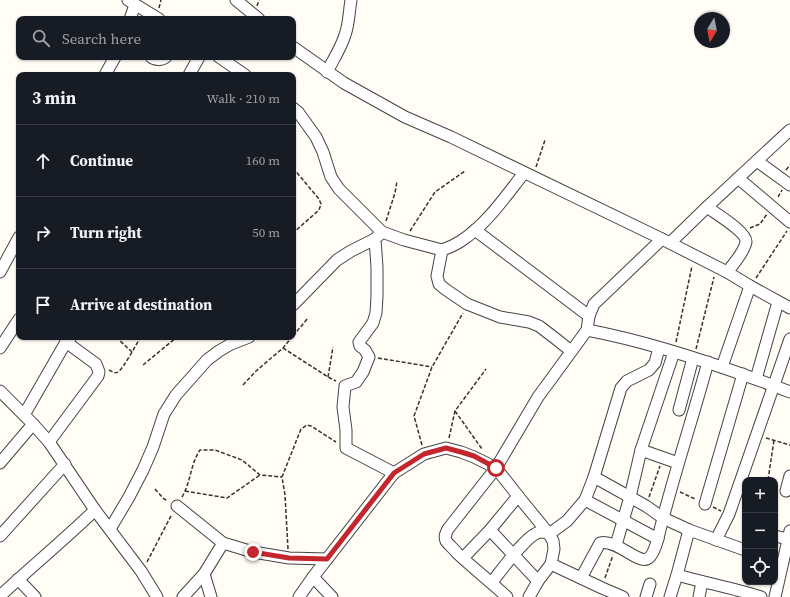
<!DOCTYPE html>
<meta charset="utf-8">
<style>
:root{--surface:#171b24;--page:#242831;--text:#f1f3f6;--muted:#9ea1a6;--line:#363941}
body{margin:0;font-family:"Source Serif 4",serif;background:var(--page);color:var(--text)}
.controls{position:absolute;right:12px;bottom:12px;display:grid;overflow:hidden;border-radius:8px;box-shadow:0 1px 3px #0004}
.controls button{width:36px;height:36px;display:grid;place-items:center;padding:0;border:0;border-bottom:1px solid var(--line);background:var(--surface);color:var(--text);font:20px sans-serif}
.compass{position:absolute;left:694px;top:12px;width:36px;height:36px;border-radius:50%;background:var(--surface);box-shadow:0 1px 3px #0004;rotate:190deg}
.stop{position:absolute;width:12px;height:12px;margin:-9px;border:3px solid #c4262e;border-radius:50%;background:#fff}
.stop.end{background:#c4262e;border-color:#fff;box-shadow:0 1px 4px #0008}
.list{margin:0;padding:0;list-style:none}
h2{display:flex;justify-content:space-between;align-items:center;height:52px;margin:0;padding:0 16px;font-size:17px}
h2 small{font-size:13px;font-weight:400;color:var(--muted)}
.list li{display:grid;grid-template-columns:26px 1fr auto;gap:12px;align-items:center;box-sizing:border-box;height:72px;padding:0 16px;border-top:1px solid var(--line)}
.list b{display:block;font-size:15px;white-space:nowrap}
.list em{font-size:13px;font-style:normal;color:var(--muted)}
.icon{flex:none;width:22px;height:22px;fill:none;stroke:currentColor;stroke-width:2;stroke-linecap:round;stroke-linejoin:round}
.map{position:relative;flex:none;width:790px;height:597px;overflow:hidden}
.search{position:absolute;background:var(--surface);box-shadow:0 1px 3px #0004;left:16px;top:16px;width:280px;height:44px;display:flex;align-items:center;gap:10px;box-sizing:border-box;padding:0 14px;border-radius:8px;color:var(--muted);font-size:15px}
.panel{position:absolute;background:var(--surface);box-shadow:0 1px 3px #0004;left:16px;top:72px;width:280px;height:268px;border-radius:8px}
.map>svg:first-child{display:block}
</style>
<div class="map">
<svg width="790" height="597" viewBox="0 0 790 597">
<rect width="100%" height="100%" fill="#fffdf5"/>
<g fill="none" stroke-linecap="round" stroke-linejoin="round">
<!-- minor casing -->
<g stroke="#444" stroke-width="13">
<g id="minor">
<path d="M 128,0 L 159,19"/>
<path d="M 236,0 L 259,19"/>
<path d="M 130,19 L 135,5"/>
<path d="M 293,47 L 344,83 L 405,117 L 451,137 L 662,239 L 727,272 L 750,286 L 790,308"/>
<path d="M 151,57 C 155,60 161,61 166,57"/>
<path d="M 219,57 L 245,75"/>
<path d="M 327,72 C 333,60 341,48 345,35 C 349,24 349,12 351,0"/>
<path d="M 105,75 L 115,57"/>
<path d="M 189,75 L 199,57"/>
<path d="M 293,108 L 298,112 L 316,137 L 323,152 L 331,177 L 339,189 L 382,232 L 404,240 L 442,250 L 437,276 L 439,284 L 445,289 L 467,304 L 500,317 L 529,322 L 539,326 L 556,339 L 571,351"/>
<path d="M 757,161 L 790,185"/>
<path d="M 738,178 L 790,222"/>
<path d="M 707,207 C 715,213 747,232 746,242 C 744,252 733,265 727,272"/>
<path d="M 475,230 L 589,316"/>
<path d="M 382,232 L 375,239 L 377,267 L 377,296 L 376,313 L 373,323 L 359,342 L 360,346 L 365,350 L 369,357 L 363,372 L 356,382 L 345,386 L 343,407 L 346,430 L 346,448 L 394,473"/>
<path d="M 670,243 L 707,207 L 790,130"/>
<path d="M 442,250 C 448,248 455,245 461,241 C 487,224 505,197 524,173"/>
<path d="M 0,272 L 19,237"/>
<path d="M 293,305 L 337,260 L 351,251 L 375,239"/>
<path d="M 587,330 C 656,343 725,367 790,392"/>
<path d="M 0,348 L 19,319"/>
<path d="M 722,367 L 750,286"/>
<path d="M 756,379 L 778,302"/>
<path d="M 0,391 L 33,424 L 49,442 L 95,510 L 141,571 L 157,597"/>
<path d="M 679,410 L 693,358"/>
<path d="M 24,415 L 66,342 L 71,337"/>
<path d="M 49,442 L 98,376 L 99,372 L 96,364 L 66,342"/>
<path d="M 641,450 L 678,463"/>
<path d="M 0,463 L 33,424"/>
<path d="M 594,477 L 646,506 L 663,518 L 689,530 L 745,550"/>
<path d="M 786,491 L 790,476"/>
<path d="M 518,496 L 549,534 L 553,541 L 554,549 L 551,564 L 538,581 L 529,597"/>
<path d="M 585,500 L 658,539"/>
<path d="M 705,504 L 743,374"/>
<path d="M 177,506 L 223,543 L 204,574 L 211,597"/>
<path d="M 110,529 L 129,497 L 143,470 L 153,447 L 164,414 L 176,395 L 207,360 L 219,351 L 231,344 L 249,337"/>
<path d="M 490,530 L 538,581"/>
<path d="M 0,536 L 65,464"/>
<path d="M 775,536 L 788,539"/>
<path d="M 716,540 L 729,514 L 790,339"/>
<path d="M 223,543 L 253,552 L 289,558 L 327,559"/>
<path d="M 616,545 L 630,497 L 641,450 L 674,352"/>
<path d="M 551,564 L 602,588 L 623,597"/>
<path d="M 677,575 C 705,583 734,588 761,597"/>
<path d="M 313,577 L 332,597"/>
<path d="M 581,578 L 600,543 C 616,539 637,563 647,559 C 655,556 659,533 661,526 C 675,471 693,417 708,362"/>
<path d="M 18,579 L 35,597"/>
<path d="M 492,582 C 501,571 527,534 540,532 C 543,532 547,533 549,534 L 567,521 L 585,500 L 594,477 L 621,388 L 627,381 L 649,370 L 655,363 L 659,348"/>
<path d="M 0,596 C 31,567 64,540 95,510"/>
<path d="M 183,597 L 204,574"/>
<path d="M 299,597 L 313,577 L 394,473 L 424,454 L 446,448 L 461,452 L 474,457 L 496,468 L 518,496 L 490,530 L 463,558"/>
<path d="M 507,597 C 491,582 473,568 457,553 C 454,549 449,545 446,541 C 444,536 446,533 448,529 L 496,468 L 538,397 L 587,330 L 589,316 L 594,304 L 662,239"/>
<path d="M 646,597 L 650,584"/>
<path d="M 670,597 L 677,575 L 689,530"/>
<path d="M 699,597 L 702,582"/>
<path d="M 775,597 L 790,531"/>
</g>
</g>
<!-- path -->
<g stroke="#333" stroke-width="1.5" stroke-dasharray="4 2" stroke-linecap="butt">
<path d="M 257,6 L 259,0"/>
<path d="M 159,8 L 161,0"/>
<path d="M 536,167 L 545,140"/>
<path d="M 293,168 L 319,199 L 321,204 L 319,210 L 293,233"/>
<path d="M 786,170 L 790,165"/>
<path d="M 778,197 L 782,190"/>
<path d="M 386,221 L 395,193 L 397,181"/>
<path d="M 750,228 L 760,224 L 767,214"/>
<path d="M 410,231 L 435,192 L 465,171"/>
<path d="M 756,278 L 785,234 L 787,231"/>
<path d="M 293,336 L 308,318"/>
<path d="M 116,337 L 132,352"/>
<path d="M 676,342 L 692,266"/>
<path d="M 283,348 L 328,377 L 336,381"/>
<path d="M 696,349 L 714,277"/>
<path d="M 378,358 L 432,367"/>
<path d="M 143,365 L 177,337"/>
<path d="M 109,370 C 111,371 115,374 118,372 C 124,368 136,344 141,337"/>
<path d="M 328,377 L 333,347"/>
<path d="M 243,385 L 256,371 L 283,348 L 292,337"/>
<path d="M 455,411 L 482,449"/>
<path d="M 449,438 L 455,411 L 486,369"/>
<path d="M 766,438 L 790,445"/>
<path d="M 422,445 L 414,416 L 432,367 L 463,313"/>
<path d="M 768,480 L 774,440"/>
<path d="M 155,489 L 164,499 L 168,501"/>
<path d="M 185,491 L 227,498 L 260,475"/>
<path d="M 680,492 L 695,499"/>
<path d="M 182,497 C 191,482 190,465 200,450 L 215,450 L 242,460 L 260,475 L 282,477"/>
<path d="M 649,497 L 660,466"/>
<path d="M 713,507 L 721,511"/>
<path d="M 288,549 L 285,495 L 282,477 L 301,429 L 307,425 L 311,426 L 336,442"/>
<path d="M 147,562 L 172,514"/>
<path d="M 605,578 L 613,555"/>
</g>
<!-- minor -->
<use href="#minor" stroke="#fff" stroke-width="11"/>
</g>
<g fill="none" stroke-linecap="round" stroke-linejoin="round">
<!-- route -->
<path stroke="#c4262e" stroke-width="5" d="M 253,552 L 289,558 L 327,559 L 394,473 L 424,454 L 446,448 L 461,452 L 474,456 L 496,468"/>
</g>
</svg>
<div class="controls">
<button>+</button>
<button>−</button>
<button><svg class="icon" aria-label="locate" viewBox="0 0 24 24"><circle cx="12" cy="12" r="6"/><path d="M12 2v4M12 18v4M2 12h4M18 12h4"/></svg></button>
</div>
<svg class="compass" viewBox="-18 -18 36 36"><path d="M0-13l5 13h-10z" fill="#e53935"/><path d="M0 13l5-13h-10z" fill="#9ea1a6"/></svg>
<div class="stop" style="left:496px;top:468px"></div>
<div class="stop end" style="left:253px;top:552px"></div>
<div class="search"><svg class="icon" aria-label="search" viewBox="0 0 24 24"><circle cx="10" cy="10" r="6"/><path d="M15 15l6 6"/></svg>Search here</div>
<section class="panel">
<h2>3 min<small>Walk · 210 m</small></h2>
<ul class="list">
<li><svg class="icon" aria-label="ahead" viewBox="0 0 24 24"><path d="M12 20V5M6 11l6-6 6 6"/></svg><div><b>Continue</b></div><em>160 m</em></li>
<li><svg class="icon" aria-label="right" viewBox="0 0 24 24"><path d="M7 20v-9h11M14 6l5 5-5 5"/></svg><div><b>Turn right</b></div><em>50 m</em></li>
<li><svg class="icon" aria-label="arrive" viewBox="0 0 24 24"><path d="M6 21V4h12l-3 4 3 4H6"/></svg><div><b>Arrive at destination</b></div></li>
</ul>
</section>
</div>
